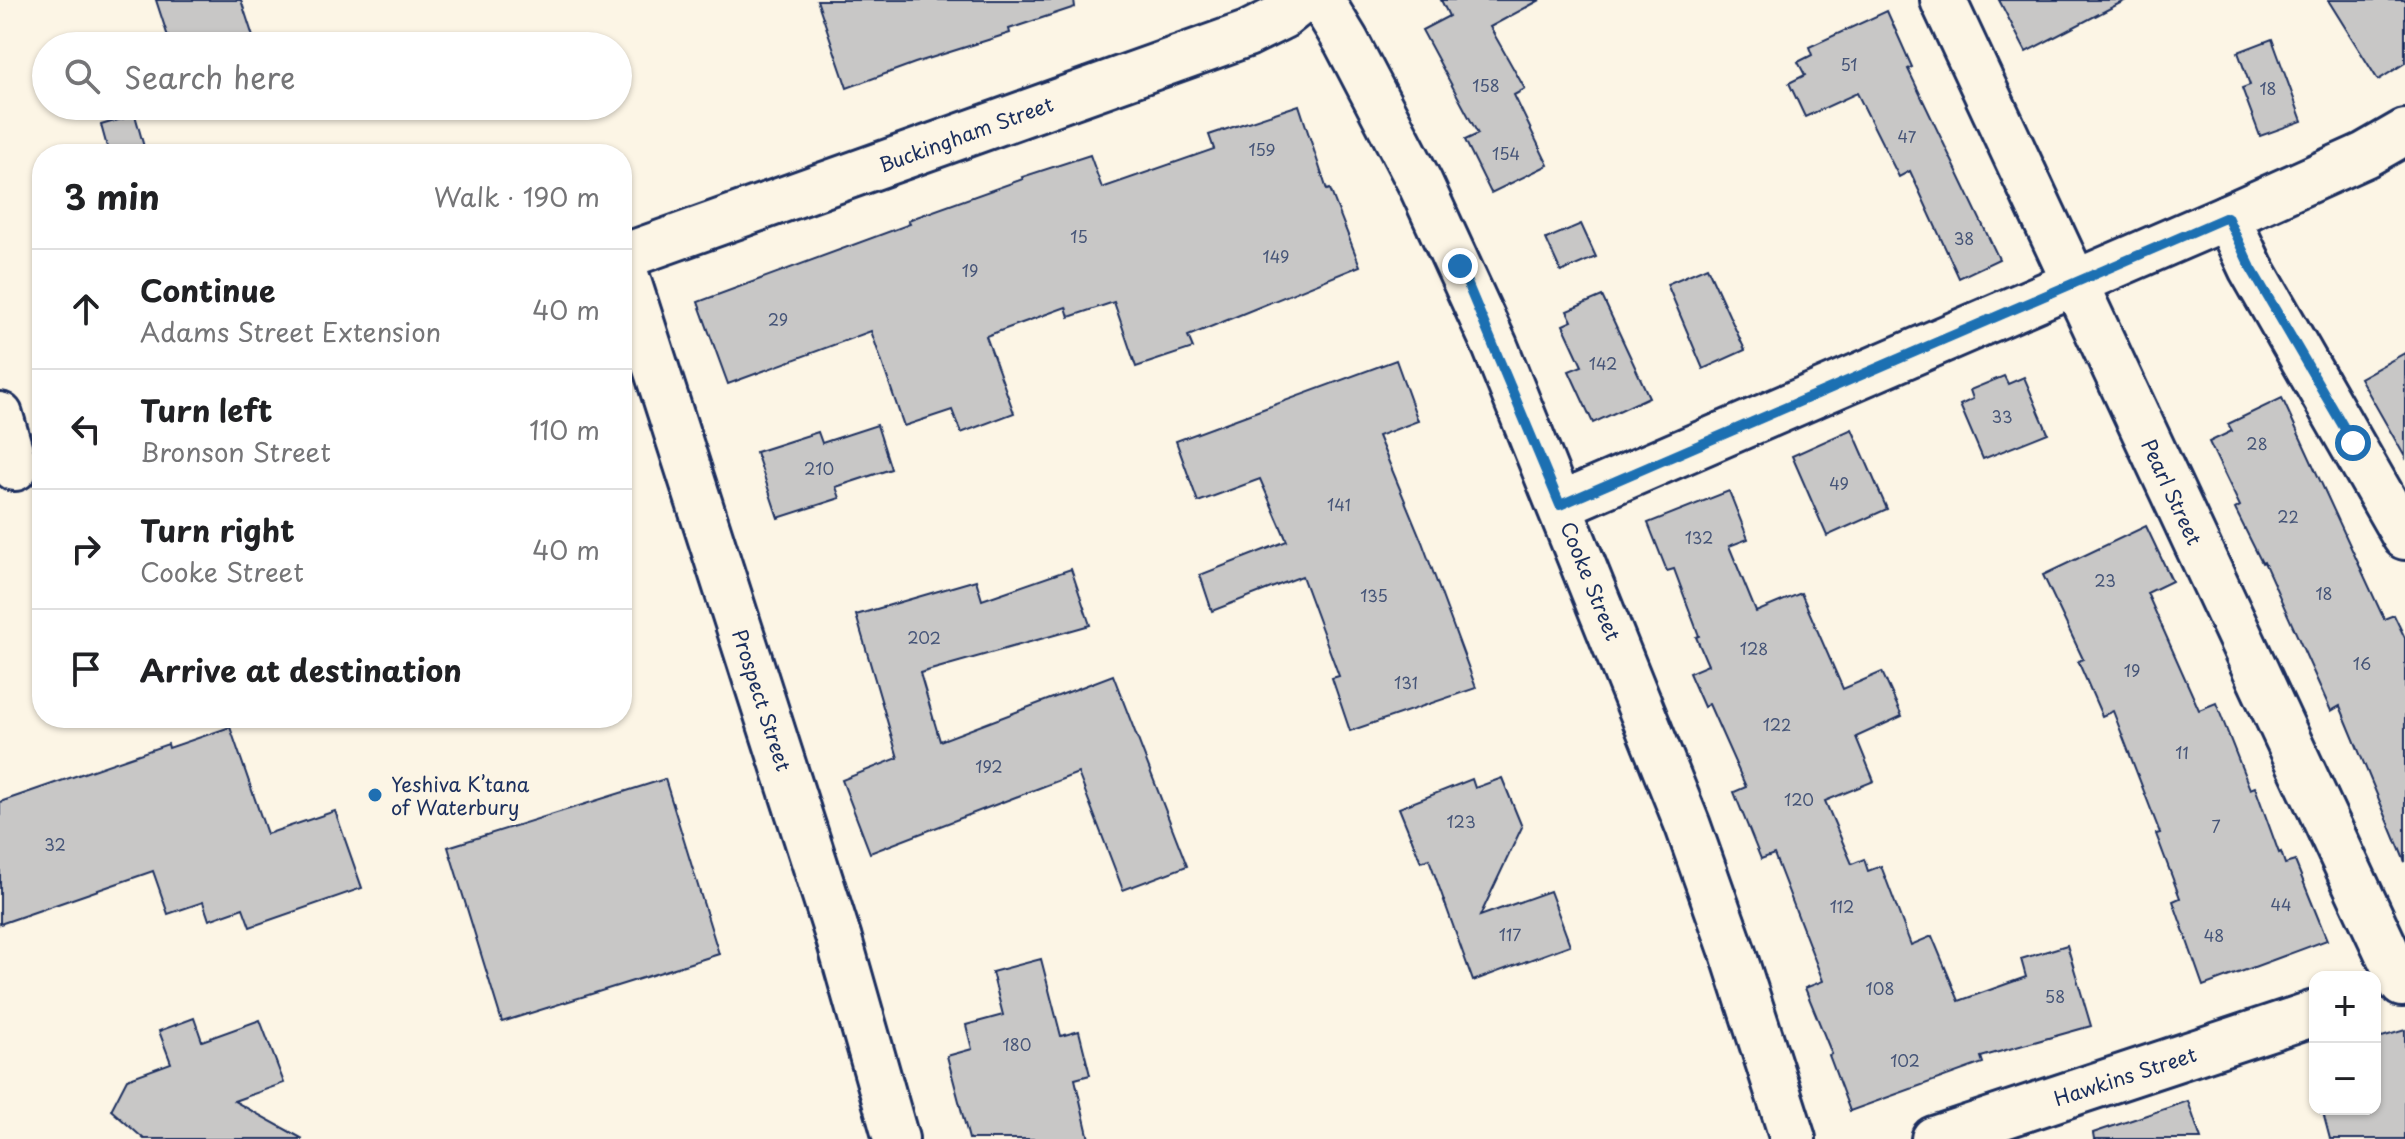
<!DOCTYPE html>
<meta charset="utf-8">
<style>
:root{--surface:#fff;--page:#f6f6f6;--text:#202124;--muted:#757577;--line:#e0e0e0}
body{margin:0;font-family:"Playpen Sans",sans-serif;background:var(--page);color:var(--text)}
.controls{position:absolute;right:24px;bottom:24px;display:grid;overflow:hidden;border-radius:16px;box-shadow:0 2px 6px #0004}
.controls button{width:72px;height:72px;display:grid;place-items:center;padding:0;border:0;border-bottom:2px solid var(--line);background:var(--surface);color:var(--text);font:40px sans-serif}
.stop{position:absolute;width:24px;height:24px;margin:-18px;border:6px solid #1f6fb2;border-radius:50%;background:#fff}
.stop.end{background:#1f6fb2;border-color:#fff;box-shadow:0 2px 8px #0008}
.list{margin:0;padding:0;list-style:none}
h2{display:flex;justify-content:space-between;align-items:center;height:104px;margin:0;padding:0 32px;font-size:34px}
h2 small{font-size:26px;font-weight:400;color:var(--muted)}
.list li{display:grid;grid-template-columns:52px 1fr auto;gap:24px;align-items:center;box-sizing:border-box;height:120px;padding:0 32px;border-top:2px solid var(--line)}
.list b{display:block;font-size:30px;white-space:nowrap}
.list p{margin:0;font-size:26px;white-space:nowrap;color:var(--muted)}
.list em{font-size:26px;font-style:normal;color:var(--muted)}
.icon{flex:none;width:44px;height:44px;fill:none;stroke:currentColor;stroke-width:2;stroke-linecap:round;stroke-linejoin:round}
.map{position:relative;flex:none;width:2405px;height:1139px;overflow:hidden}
.search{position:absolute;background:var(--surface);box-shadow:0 2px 6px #0004;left:32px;top:32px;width:600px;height:88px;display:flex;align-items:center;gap:20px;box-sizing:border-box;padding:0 28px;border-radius:44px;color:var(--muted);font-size:30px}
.panel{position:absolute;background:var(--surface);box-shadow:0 2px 6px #0004;left:32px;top:144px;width:600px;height:584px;border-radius:32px}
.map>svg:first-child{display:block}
</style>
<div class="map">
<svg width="2405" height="1139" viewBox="0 0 2405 1139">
<rect width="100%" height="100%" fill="#fcf5e5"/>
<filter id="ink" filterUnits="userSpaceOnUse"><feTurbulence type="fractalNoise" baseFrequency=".0125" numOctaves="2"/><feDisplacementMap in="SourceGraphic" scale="16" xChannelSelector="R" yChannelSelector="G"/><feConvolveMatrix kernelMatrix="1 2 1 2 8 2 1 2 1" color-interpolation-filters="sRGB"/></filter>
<g filter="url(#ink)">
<!-- building -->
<g fill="#c8c7c6" stroke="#1b2f5e" stroke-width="2">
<path d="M 156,0 L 241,0 L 256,46 L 171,46 Z"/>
<path d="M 817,0 L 1074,0 L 1075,7 L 1009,29 L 1010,33 L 915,63 L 847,88 Z"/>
<path d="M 1441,0 L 1540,0 L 1490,27 L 1525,89 L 1514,95 L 1548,165 L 1491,193 L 1465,140 L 1478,134 L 1422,30 L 1449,16 Z"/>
<path d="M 1999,0 L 2126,0 L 2026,52 Z"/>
<path d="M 2328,0 L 2405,0 L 2405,63 L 2378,80 Z"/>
<path d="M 1887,11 L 1912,67 L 1908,69 L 1999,259 L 1959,278 L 1910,171 L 1899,177 L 1857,93 L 1805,117 L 1789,83 L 1805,75 L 1798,62 L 1812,55 L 1809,47 Z"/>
<path d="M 2272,39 L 2302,121 L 2260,136 L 2242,88 L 2250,85 L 2238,52 Z"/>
<path d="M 1299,105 L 1327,190 L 1330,189 L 1360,266 L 1188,336 L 1193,348 L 1136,367 L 1114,302 L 1069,317 L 1066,307 L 986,336 L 1014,413 L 961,433 L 952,410 L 904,426 L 871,331 L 728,384 L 698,302 L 910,224 L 908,220 L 1023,179 L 1022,177 L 1090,155 L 1102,188 L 1214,149 L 1209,135 Z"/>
<path d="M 135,115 L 146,154 L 109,154 L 101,125 Z"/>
<path d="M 1581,224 L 1596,257 L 1561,272 L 1546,239 Z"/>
<path d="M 1707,267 L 1745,350 L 1703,369 L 1667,284 Z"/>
<path d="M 1602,296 L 1649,397 L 1593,423 L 1569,371 L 1582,366 L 1563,325 L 1572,321 L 1567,311 Z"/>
<path d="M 2405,353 L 2405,457 L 2360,378 Z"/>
<path d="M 1396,360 L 1418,421 L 1378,436 L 1422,542 L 1476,688 L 1350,731 L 1332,678 L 1339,676 L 1302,576 L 1212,611 L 1200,575 L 1287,541 L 1260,479 L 1198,502 L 1176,441 Z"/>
<path d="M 2004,376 L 2008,384 L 2024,377 L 2048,433 L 1983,459 L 1960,405 L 1973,399 L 1970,390 Z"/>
<path d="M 2282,398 L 2384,619 L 2394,615 L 2405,638 L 2405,862 L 2340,706 L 2331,711 L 2264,562 L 2262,563 L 2235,509 L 2240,506 L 2209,442 L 2232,431 L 2228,424 Z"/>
<path d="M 877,425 L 891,469 L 836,487 L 840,498 L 778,518 L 756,452 L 818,432 L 822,443 Z"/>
<path d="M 1852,429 L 1887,509 L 1827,536 L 1792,456 Z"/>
<path d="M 1729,491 L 1748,539 L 1729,546 L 1756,612 L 1801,593 L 1843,689 L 1882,672 L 1902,716 L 1856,737 L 1874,781 L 1825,801 L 1852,864 L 1864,859 L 1868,871 L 1881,866 L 1911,945 L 1932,936 L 1959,1001 L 2026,977 L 2021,959 L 2067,945 L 2091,1026 L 1981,1057 L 1983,1063 L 1850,1111 L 1829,1055 L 1832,1054 L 1805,988 L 1823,981 L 1774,854 L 1761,859 L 1734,792 L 1746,787 L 1709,704 L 1704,707 L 1689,673 L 1708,665 L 1696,637 L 1699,636 L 1674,569 L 1667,571 L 1648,523 Z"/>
<path d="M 2146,526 L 2172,581 L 2147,593 L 2199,710 L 2216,703 L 2250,789 L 2255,787 L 2279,853 L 2281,852 L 2285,864 L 2295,861 L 2327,940 L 2203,986 L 2173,901 L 2180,898 L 2156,834 L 2160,833 L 2113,711 L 2102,716 L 2078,661 L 2083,659 L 2043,575 Z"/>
<path d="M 1071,569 L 1090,625 L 920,673 L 940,741 L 1113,675 L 1187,866 L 1123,890 L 1078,773 L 870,853 L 842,780 L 898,758 L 856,615 L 976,580 L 982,600 Z"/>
<path d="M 230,727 L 267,834 L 335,811 L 362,888 L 250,927 L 243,908 L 209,920 L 203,902 L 168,914 L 153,871 L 0,924 L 0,802 L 168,744 L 169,748 Z"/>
<path d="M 1502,778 L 1522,827 L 1480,916 L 1550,891 L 1570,945 L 1473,981 L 1429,859 L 1421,862 L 1399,808 L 1472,779 L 1475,788 Z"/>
<path d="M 665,779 L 719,954 L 502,1022 L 448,847 Z"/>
<path d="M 1041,959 L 1061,1036 L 1079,1031 L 1090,1075 L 1075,1079 L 1089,1139 L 969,1139 L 947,1056 L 972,1049 L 966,1025 L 1003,1015 L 992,972 Z"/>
<path d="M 194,1018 L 202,1041 L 260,1020 L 284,1083 L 234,1101 L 303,1139 L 144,1139 L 111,1110 L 127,1079 L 171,1063 L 159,1031 Z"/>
<path d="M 2405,1030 L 2405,1139 L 2330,1139 L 2322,1109 L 2375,1109 L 2375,1039 Z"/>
<path d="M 2188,1101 L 2201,1139 L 2094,1139 L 2093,1133 Z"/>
</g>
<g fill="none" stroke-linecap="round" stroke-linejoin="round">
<!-- minor casing -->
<g stroke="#1b2f5e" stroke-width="50">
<g id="minor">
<path d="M 1943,0 L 2402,984"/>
<path d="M 2227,217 L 2251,268 L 2405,537"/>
<path d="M 622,257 L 1247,34 L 1283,16 L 1303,0"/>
<path d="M 622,262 L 839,939 L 896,1139"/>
<path d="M 0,415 L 15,468"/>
<path d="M 1560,505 L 2227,217 L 2365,155 L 2405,132"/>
<path d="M 1934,1139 L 2315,1013"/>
</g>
</g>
<!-- major casing -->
<g stroke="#1b2f5e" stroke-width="50">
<path id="major" d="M 1321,0 L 1346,41 L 1420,183 L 1495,346 L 1688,826 L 1733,953 L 1793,1139"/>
</g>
<!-- minor -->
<use href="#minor" stroke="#fcf5e5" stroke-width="44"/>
<!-- major -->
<use href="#major" stroke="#fcf5e5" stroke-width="44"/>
</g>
</g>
<g fill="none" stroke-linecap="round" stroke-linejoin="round" filter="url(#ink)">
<!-- route -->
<path stroke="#1f6fb2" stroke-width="10" d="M 1460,266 L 1560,505 L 2227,217 L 2251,268 L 2353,443"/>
</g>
<!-- markers -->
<circle fill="#1f6fb2" stroke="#fcf5e5" stroke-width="3" cx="375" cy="795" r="8"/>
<g text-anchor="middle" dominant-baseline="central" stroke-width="8" stroke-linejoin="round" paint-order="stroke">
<!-- number labels -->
<g font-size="16" fill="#465578">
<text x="1849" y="64">51</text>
<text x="1486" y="85">158</text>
<text x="2268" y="88">18</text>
<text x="1907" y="136">47</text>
<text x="1262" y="149">159</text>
<text x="1506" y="153">154</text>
<text x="1079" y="236">15</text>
<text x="1964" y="238">38</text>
<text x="1276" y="256">149</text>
<text x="970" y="270">19</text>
<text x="778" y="319">29</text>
<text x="1603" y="363">142</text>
<text x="2002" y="416">33</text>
<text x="2257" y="443">28</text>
<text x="819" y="468">210</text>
<text x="1839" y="483">49</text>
<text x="1339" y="504">141</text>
<text x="2288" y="516">22</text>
<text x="1699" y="537">132</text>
<text x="2105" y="580">23</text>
<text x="2324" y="593">18</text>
<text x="1374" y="595">135</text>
<text x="924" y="637">202</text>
<text x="1754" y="648">128</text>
<text x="2362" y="663">16</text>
<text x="2132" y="670">19</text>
<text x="1406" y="682">131</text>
<text x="1777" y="724">122</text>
<text x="2182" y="752">11</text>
<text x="989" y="766">192</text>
<text x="1799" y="799">120</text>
<text x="1461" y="821">123</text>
<text x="2216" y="826">7</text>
<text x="55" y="844">32</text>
<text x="2281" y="904">44</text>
<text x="1842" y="906">112</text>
<text x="1510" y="934">117</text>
<text x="2214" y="935">48</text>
<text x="1880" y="988">108</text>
<text x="2055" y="996">58</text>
<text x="1017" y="1044">180</text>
<text x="1905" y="1060">102</text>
</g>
<!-- street labels -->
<g font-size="20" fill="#1b2f5e" stroke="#fcf5e5">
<text transform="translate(966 134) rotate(-20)">Buckingham Street</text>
<text transform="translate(2172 492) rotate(65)">Pearl Street</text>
<text transform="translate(1591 581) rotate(68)">Cooke Street</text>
<text transform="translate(762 700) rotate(72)">Prospect Street</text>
<text transform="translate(2125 1076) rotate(-18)">Hawkins Street</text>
</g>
<!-- poi labels -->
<g font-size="20" fill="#1b2f5e" stroke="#fcf5e5" text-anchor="start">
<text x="391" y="784">Yeshiva K’tana<tspan x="391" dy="23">of Waterbury</tspan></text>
</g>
</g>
</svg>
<div class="controls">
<button>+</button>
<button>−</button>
</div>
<div class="stop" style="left:2353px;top:443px"></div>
<div class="stop end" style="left:1460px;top:266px"></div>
<div class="search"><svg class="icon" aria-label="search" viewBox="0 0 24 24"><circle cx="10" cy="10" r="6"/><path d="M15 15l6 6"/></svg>Search here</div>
<section class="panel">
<h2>3 min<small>Walk · 190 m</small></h2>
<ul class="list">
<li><svg class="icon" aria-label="ahead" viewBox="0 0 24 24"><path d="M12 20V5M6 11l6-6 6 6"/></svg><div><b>Continue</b><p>Adams Street Extension</p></div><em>40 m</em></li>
<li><svg class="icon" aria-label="left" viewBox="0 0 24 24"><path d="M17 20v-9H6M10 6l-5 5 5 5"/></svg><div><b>Turn left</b><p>Bronson Street</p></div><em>110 m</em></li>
<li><svg class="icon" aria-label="right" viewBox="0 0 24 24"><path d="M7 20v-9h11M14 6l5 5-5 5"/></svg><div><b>Turn right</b><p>Cooke Street</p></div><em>40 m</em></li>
<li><svg class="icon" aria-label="arrive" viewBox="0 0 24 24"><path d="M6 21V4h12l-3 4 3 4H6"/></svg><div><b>Arrive at destination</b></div></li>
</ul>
</section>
</div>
